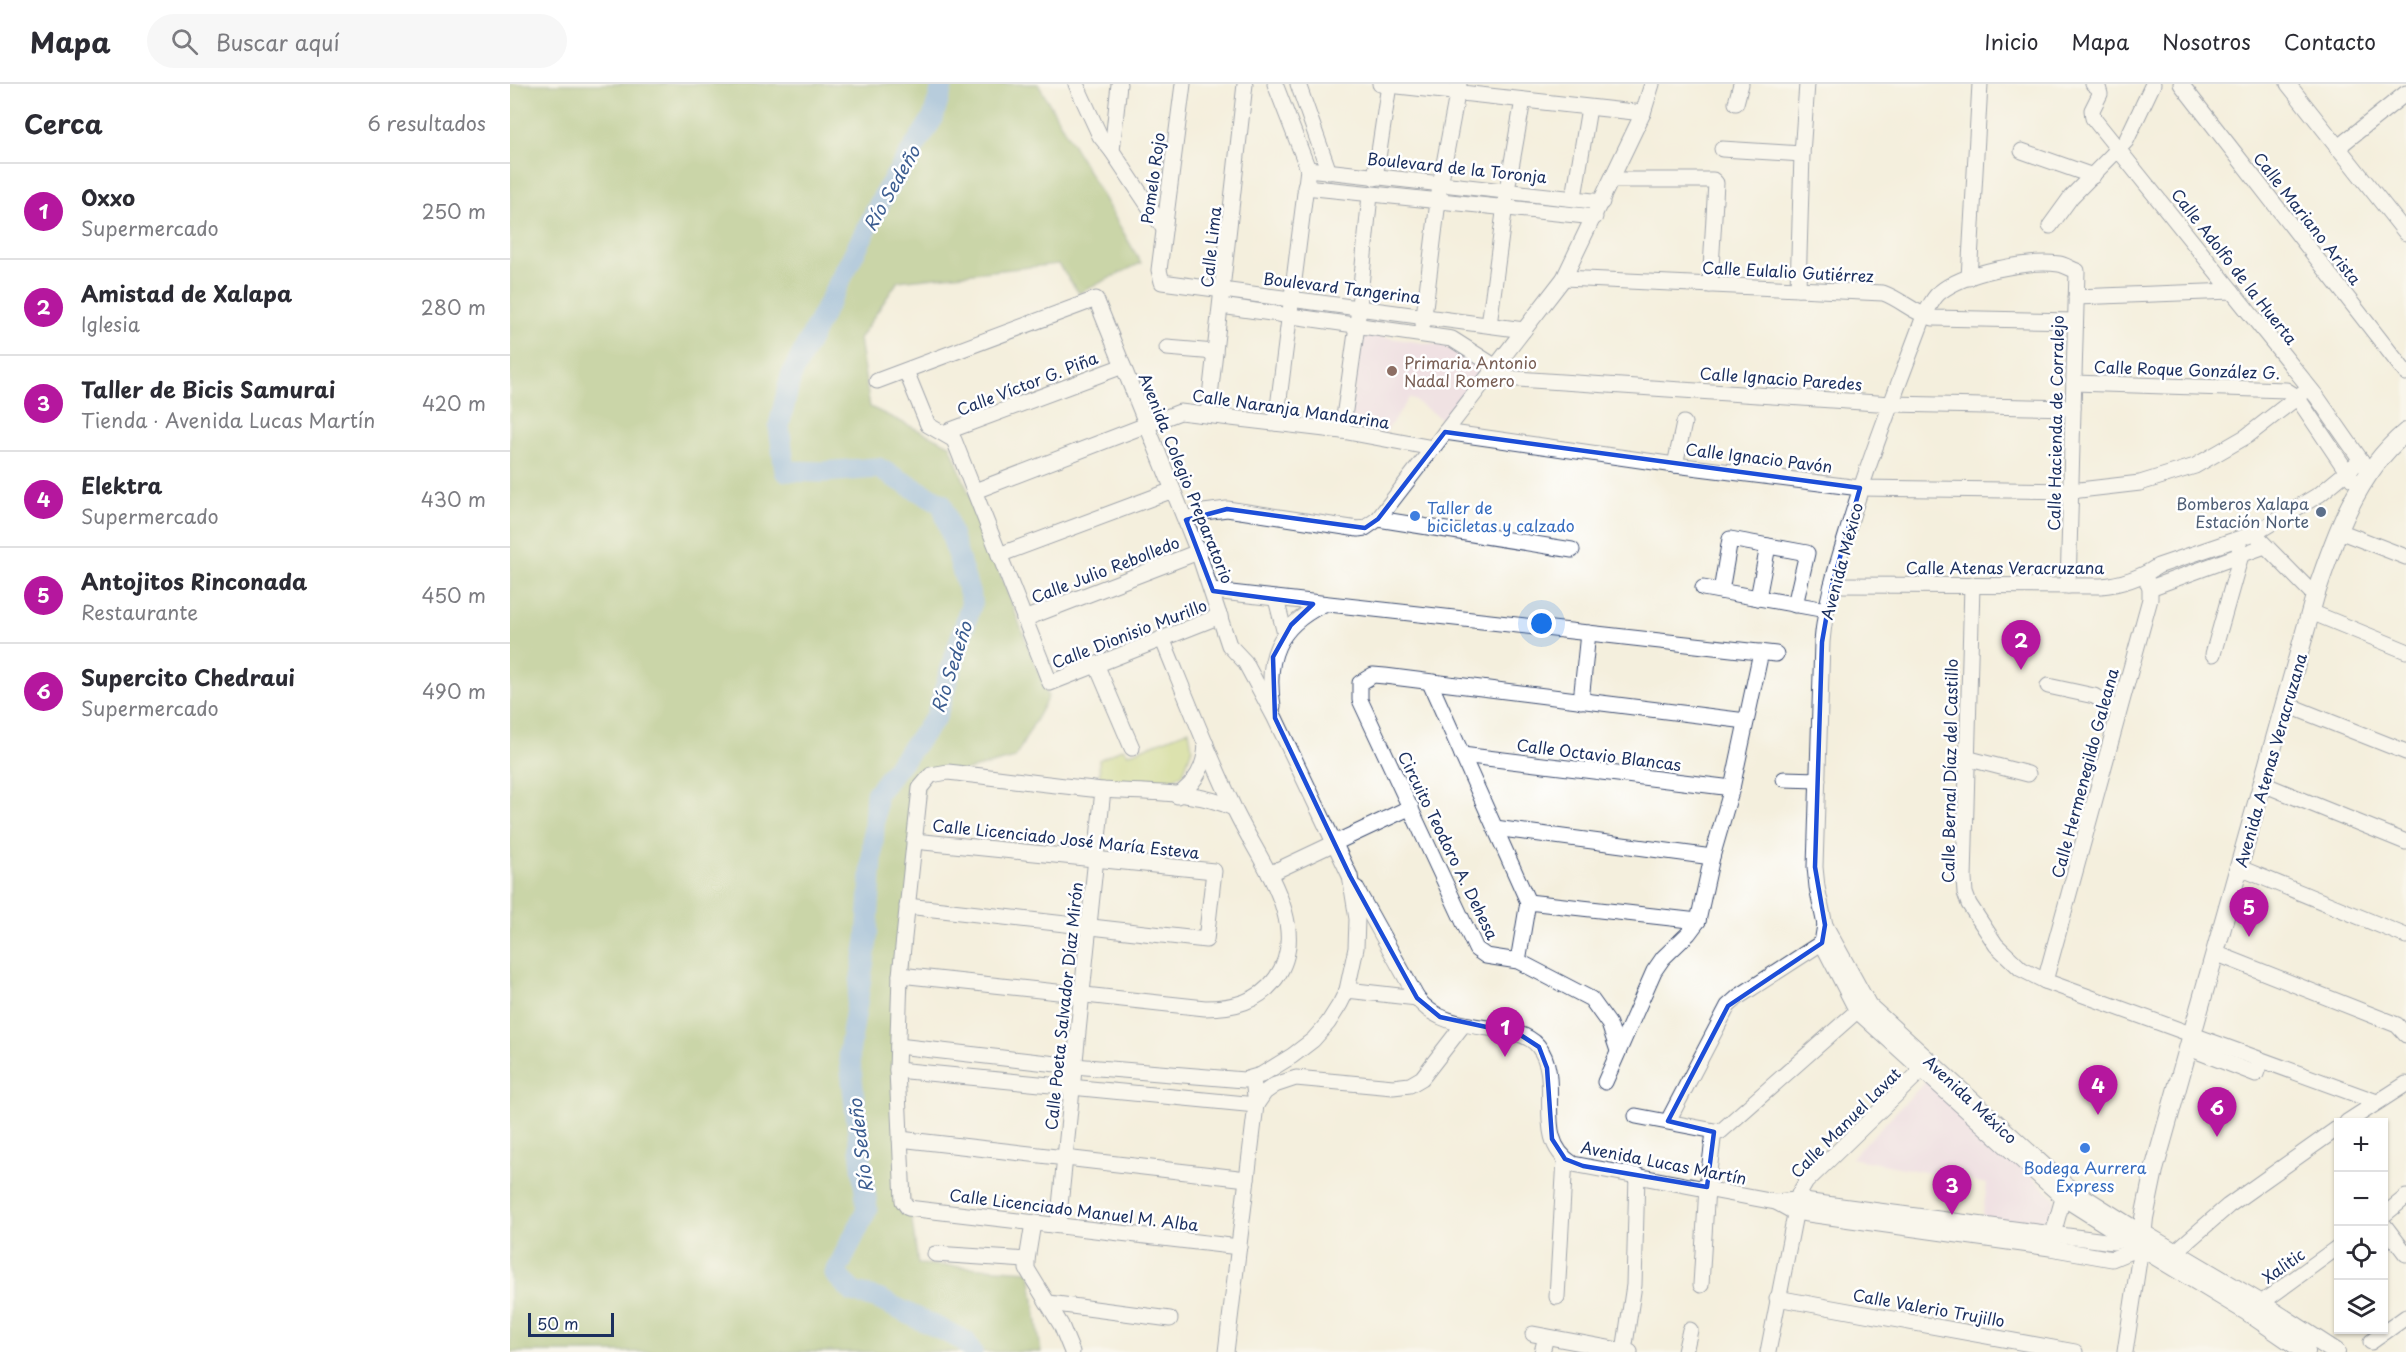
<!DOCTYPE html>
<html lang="es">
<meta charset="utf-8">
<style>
:root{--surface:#fff;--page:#f7f7f7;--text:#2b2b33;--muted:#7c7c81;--line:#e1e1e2;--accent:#b5179e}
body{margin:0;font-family:"Playpen Sans",sans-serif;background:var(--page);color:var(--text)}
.controls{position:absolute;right:18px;bottom:18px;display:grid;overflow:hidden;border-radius:0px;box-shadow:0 2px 4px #0004}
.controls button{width:54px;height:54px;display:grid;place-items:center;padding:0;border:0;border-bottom:2px solid var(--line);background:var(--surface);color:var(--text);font:30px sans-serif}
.scale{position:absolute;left:18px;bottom:15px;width:86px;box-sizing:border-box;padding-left:6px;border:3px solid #1b2f5e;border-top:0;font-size:16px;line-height:21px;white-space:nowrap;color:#1b2f5e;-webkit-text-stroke:4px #fff;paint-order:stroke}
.you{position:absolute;left:1032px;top:540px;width:21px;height:21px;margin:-15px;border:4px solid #fff;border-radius:50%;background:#1a73e8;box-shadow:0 0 0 9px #1a73e833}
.badge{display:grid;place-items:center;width:39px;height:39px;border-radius:50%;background:var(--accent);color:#fff;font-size:20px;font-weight:700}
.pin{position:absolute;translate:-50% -50px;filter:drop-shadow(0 2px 3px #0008)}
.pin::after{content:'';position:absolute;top:32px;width:21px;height:18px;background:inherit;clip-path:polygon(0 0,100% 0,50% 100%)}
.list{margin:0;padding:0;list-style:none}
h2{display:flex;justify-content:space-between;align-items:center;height:78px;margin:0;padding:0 24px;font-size:26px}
h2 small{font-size:20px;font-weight:400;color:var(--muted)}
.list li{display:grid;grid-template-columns:39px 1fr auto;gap:18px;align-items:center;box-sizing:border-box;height:96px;padding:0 24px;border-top:2px solid var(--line)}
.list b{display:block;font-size:22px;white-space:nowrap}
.list p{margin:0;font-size:20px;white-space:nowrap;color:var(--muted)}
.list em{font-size:20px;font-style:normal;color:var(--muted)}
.icon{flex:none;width:33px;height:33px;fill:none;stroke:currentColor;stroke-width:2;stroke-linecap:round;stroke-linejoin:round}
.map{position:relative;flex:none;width:1896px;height:1268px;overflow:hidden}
header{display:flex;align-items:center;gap:36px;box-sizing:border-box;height:84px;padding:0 30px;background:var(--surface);border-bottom:2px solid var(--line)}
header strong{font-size:28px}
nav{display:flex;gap:33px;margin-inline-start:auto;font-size:21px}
.search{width:420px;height:54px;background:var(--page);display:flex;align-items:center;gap:15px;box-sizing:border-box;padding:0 21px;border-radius:33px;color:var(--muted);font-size:22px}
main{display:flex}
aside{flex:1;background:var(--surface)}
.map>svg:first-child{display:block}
</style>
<header>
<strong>Mapa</strong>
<div class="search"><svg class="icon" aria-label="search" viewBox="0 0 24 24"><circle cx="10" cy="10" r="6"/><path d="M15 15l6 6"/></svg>Buscar aquí</div>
<nav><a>Inicio</a><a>Mapa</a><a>Nosotros</a><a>Contacto</a></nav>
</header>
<main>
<aside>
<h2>Cerca<small>6 resultados</small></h2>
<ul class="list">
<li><span class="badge">1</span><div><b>Oxxo</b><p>Supermercado</p></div><em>250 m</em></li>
<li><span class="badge">2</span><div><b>Amistad de Xalapa</b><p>Iglesia</p></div><em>280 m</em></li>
<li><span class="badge">3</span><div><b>Taller de Bicis Samurai</b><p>Tienda · Avenida Lucas Martín</p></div><em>420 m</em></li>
<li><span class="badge">4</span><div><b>Elektra</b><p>Supermercado</p></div><em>430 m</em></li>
<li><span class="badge">5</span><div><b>Antojitos Rinconada</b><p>Restaurante</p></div><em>450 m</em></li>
<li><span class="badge">6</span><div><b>Supercito Chedraui</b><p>Supermercado</p></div><em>490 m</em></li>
</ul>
</aside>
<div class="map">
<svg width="1896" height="1268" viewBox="0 0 1896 1268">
<rect width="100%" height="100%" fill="#fff"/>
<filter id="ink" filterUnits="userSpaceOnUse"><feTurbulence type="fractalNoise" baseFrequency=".0167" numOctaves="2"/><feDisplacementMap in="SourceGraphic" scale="12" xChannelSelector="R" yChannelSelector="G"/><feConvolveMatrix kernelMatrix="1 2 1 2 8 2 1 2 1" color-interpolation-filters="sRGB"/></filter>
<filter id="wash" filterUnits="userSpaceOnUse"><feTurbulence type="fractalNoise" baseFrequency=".008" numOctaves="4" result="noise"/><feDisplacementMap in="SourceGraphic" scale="24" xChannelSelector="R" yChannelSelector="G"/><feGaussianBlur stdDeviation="1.35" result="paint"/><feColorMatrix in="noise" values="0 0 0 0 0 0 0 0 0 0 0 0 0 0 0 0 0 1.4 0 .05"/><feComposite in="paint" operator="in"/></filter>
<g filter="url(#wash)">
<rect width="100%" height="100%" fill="#f4efdd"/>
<!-- built -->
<g fill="#ebd1eb">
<path d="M 852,250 L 935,262 L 976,289 L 938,340 L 900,313 L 875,349 L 839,342 Z"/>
<path d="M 1417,996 L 1546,1115 L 1539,1146 L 1472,1136 L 1477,1100 L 1341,1074 Z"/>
</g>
<!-- green -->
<path fill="#bfd376" stroke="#6d816a" stroke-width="1.5" d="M 679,646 L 682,664 L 673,690 L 646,703 L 590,696 L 589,676 L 613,664 L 618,670 Z"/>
<!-- forest -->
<path fill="#97b567" stroke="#597262" stroke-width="1.5" d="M 0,0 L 528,0 L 631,179 L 569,209 L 548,180 L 388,197 L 349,255 L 360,323 L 440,361 L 538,613 L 505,674 L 454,687 L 415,692 L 383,1000 L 408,1180 L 520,1187 L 531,1268 L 0,1268 Z"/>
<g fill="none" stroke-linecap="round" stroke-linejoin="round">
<!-- river -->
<path stroke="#6da3db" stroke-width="21" d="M 433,0 L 423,34 L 375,109 L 281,292 L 269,342 L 275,387 L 313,388 L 368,384 L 432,420 L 462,518 L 426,633 L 366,710 L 357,856 L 339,969 L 357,1125 L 325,1190 L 343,1208 L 368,1215 L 455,1257 L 462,1268"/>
</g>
</g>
<g filter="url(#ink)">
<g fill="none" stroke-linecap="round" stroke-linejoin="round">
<!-- minor casing -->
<g stroke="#3c4c71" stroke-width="17">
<g id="minor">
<path d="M 566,0 L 590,52 L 602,67 L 654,145"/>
<path d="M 673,0 L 649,186 L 652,198 L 1014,246"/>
<path d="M 765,0 L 798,85 L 766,339"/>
<path d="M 788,0 L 819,88"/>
<path d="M 870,0 L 1133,29"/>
<path d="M 1583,0 L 1588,3 L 1590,10 L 1582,26 L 1583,34 L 1807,313 L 1855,382"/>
<path d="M 1671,0 L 1896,289"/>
<path d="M 1778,0 L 1896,149"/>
<path d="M 1226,19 L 1231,0"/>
<path d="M 1827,64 L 1896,9"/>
<path d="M 1212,65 L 1292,70"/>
<path d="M 602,67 L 609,0"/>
<path d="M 1512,67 L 1583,92"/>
<path d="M 798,85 L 1092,118"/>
<path d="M 865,94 L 879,1"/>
<path d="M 1103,96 L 1203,96 L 1206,99 L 1200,201"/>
<path d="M 795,103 L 1085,133"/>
<path d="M 1064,113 L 1079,24"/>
<path d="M 1540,142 L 1561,113 L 1616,57 L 1643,0"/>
<path d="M 1054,194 L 1373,209 C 1391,215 1404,230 1423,234 L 1565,237"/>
<path d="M 1459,194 L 1470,0"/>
<path d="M 1288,205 L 1292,70 L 1297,0"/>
<path d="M 1566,213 L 1722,207"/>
<path d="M 711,222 L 942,255 L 986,283"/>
<path d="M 913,240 L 930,101 L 949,0"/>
<path d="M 979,241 L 997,106 L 1013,16"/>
<path d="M 657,264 L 705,268"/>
<path d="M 396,287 L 418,341 L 444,356 L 540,599 L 710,532"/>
<path d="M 978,293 L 1382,320 L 1563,324"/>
<path d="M 367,297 L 586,215 L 688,468 L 719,561 L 735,578 L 765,634 L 840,792 L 847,835 L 846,864 L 837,906 L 830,920 L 818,939 L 803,956 L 782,972 L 751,991 L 734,996 L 564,982 L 388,962"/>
<path d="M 1564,299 L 1776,306 L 1787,313 L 1842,395"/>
<path d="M 698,330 L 735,0"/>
<path d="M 832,347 L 847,242 L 860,111"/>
<path d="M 935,348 L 1165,381 L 1350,404 L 1561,407 L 1630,399 L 1685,382 L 1737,352 L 1799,304"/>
<path d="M 433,349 L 613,282"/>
<path d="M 1165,381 L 1174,339"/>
<path d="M 465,407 L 670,328 L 832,347 L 923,364"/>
<path d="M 868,435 L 1062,466"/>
<path d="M 676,436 L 694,428 L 717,425 L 848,445 L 855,444 L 868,435 L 1054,194 L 1133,29 L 1142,0"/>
<path d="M 1829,447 L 1896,473"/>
<path d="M 1750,456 L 1805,512"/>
<path d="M 489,471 L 663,406"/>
<path d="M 1322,501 L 1591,502 C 1613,500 1630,494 1648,482 L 1745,449 L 1810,410 L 1851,376"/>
<path d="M 1462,501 L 1454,795 L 1455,809 L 1459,820 L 1486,861 L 1511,885 L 1535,897 L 1867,1018"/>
<path d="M 1558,502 L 1567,187 C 1561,185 1555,181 1549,180 C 1518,176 1454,188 1429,209 C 1422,215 1419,224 1414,232 C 1387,305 1358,377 1336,452 C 1325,487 1315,522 1312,558 L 1305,783 L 1307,803 L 1315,841 L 1312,859 L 1347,927 L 1553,1114 L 1616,1154"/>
<path d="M 1193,504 L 1316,526"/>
<path d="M 1640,504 L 1755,462"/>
<path d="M 703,507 L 1266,570"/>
<path d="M 1211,507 L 1220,455 L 1297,469 L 1285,521"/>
<path d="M 1248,514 L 1258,462"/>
<path d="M 766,515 L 775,550"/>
<path d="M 1801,528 L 1896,567"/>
<path d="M 514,535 L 688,468"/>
<path d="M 1703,570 L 1731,471 L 1729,463"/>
<path d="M 586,580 L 622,664"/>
<path d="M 920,599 L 1018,818 L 1008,877"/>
<path d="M 1538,602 L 1584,612 L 1609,626"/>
<path d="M 1071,617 L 1078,549"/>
<path d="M 1775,620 L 1896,668"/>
<path d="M 763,622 C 755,574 768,543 812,521"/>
<path d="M 952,671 L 1222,704"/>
<path d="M 1456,674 L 1518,690"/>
<path d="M 1274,695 L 1308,696"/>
<path d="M 1753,700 L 1896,758"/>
<path d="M 667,712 C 686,699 695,683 696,660"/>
<path d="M 723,724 C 687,706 632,709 592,706 C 541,701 489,694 438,688 L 421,691 L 410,704 L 390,891 L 387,986 L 393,1117 L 398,1124 L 729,1163"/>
<path d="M 985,744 L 1202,773"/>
<path d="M 1730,784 L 1896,852"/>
<path d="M 759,790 L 901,723"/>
<path d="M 846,804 L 907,914 C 937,955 1005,934 1028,962 C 1055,996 1020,1055 1063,1080 L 1265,1118 L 1286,1116 L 1603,1158 L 1621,1153"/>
<path d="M 1018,818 L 1188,837"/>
<path d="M 397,822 L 696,856 L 704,787 L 404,757"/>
<path d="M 1315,841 L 1359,921 L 1556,1101 L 1632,1149"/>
<path d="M 1705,869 L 1887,941 L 1896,951"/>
<path d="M 390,891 L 695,924 C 723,924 749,918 766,894 C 804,840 745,772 723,722 C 697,667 675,610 652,554"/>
<path d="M 1535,897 L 1640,515 L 1640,504 L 1634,491"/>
<path d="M 837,906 L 907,914"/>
<path d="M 1679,964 L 1746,990 L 1751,976"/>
<path d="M 1108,967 L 1099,940 L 1081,915 L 1008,877 L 976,872 L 966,865 L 850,616 L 850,599 L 863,591 L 875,592 L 1236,637"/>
<path d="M 387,986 L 746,1021"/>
<path d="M 1095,998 L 1144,887 L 1153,874 L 1179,849 L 1188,837 L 1202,773 L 1222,704 L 1251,568"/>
<path d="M 746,1021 L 755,1008 L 765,1001 L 786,994 L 883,1003 L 900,1001 L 912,994 L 953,941"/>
<path d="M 1126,1032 L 1210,1048 L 1347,927"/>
<path d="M 1158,1037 L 1218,922 L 1228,913 L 1319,854"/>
<path d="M 1837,1038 L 1896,1000"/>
<path d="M 390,1055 L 737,1095"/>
<path d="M 1266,1118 L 1284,1128 L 1540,1164 L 1602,1175 L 1631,1163 L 1615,1268"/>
<path d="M 1874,1131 L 1896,1113"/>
<path d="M 523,1139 L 517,1176 L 517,1185 L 551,1241 L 562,1268"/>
<path d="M 548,1141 L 593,706"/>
<path d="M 1874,1141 L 1896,1170"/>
<path d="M 1540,1161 L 1553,1114"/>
<path d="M 425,1170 L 517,1176"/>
<path d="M 1657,1175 L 1718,1122 L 1828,1044"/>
<path d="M 1191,1201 L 1197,1103 L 1204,1048"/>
<path d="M 1047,1213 L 1055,1075"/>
<path d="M 1267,1214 L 1565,1268"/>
<path d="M 539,1219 L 660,1235"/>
<path d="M 1743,1225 L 1828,1163"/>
<path d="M 1023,1250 L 1120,1268"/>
<path d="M 1861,1258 L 1896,1233"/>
<path d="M 1114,1267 L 1124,1201 L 1127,1091"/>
<path d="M 716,1268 L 746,1021 L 743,995"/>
<path d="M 1032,1268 L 1036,1253"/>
<path d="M 1175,1268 L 1180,1246"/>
<path d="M 1258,1268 L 1289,1110 L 1296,1098 L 1418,980"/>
</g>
</g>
<!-- major casing -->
<g stroke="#3c4c71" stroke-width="20">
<g id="major">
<path d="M 1632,1149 L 1750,1219 L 1826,1268"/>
<path d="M 1616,1154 L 1738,1228 L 1796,1268"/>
<path d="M 1631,1163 L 1634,1134 L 1644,1086 L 1805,512 C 1825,452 1846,390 1896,348"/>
</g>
</g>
<!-- minor -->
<use href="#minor" stroke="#fff" stroke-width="15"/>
<!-- major -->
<use href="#major" stroke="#fff" stroke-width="18"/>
</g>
</g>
<!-- marked area -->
<path d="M0 0H1896V1268H0ZM 935,348 L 1350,404 L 1322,501 L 1312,558 L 1305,783 L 1315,841 L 1312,859 L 1218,922 L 1158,1037 L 1204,1048 L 1197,1103 L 1073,1082 L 1055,1075 L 1042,1055 L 1037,984 L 1029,963 L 1009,950 L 930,933 L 907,914 L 840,792 L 765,634 L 763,573 L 781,541 L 803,520 L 703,507 L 676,436 L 717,425 L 855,444 L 868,435 Z" fill="#f4efdd" fill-opacity=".55" fill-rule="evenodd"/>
<path fill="none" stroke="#1d4ed8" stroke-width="4.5" stroke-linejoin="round" d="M 935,348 L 1350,404 L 1322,501 L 1312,558 L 1305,783 L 1315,841 L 1312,859 L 1218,922 L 1158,1037 L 1204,1048 L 1197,1103 L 1073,1082 L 1055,1075 L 1042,1055 L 1037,984 L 1029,963 L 1009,950 L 930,933 L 907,914 L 840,792 L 765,634 L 763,573 L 781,541 L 803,520 L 703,507 L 676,436 L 717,425 L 855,444 L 868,435 Z"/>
<!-- markers -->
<circle fill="#8d6e63" stroke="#fff" stroke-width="2" cx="882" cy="287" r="6"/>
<circle fill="#5c6f8a" stroke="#fff" stroke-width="2" cx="1811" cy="428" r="6"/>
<g fill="#3f7fe0" stroke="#fff" stroke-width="2">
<circle cx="905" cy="432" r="6"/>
<circle cx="1575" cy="1064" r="6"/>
</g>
<g text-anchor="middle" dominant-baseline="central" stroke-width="5" stroke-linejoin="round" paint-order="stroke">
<!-- street labels -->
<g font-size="16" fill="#1b2f5e" stroke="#fff">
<text transform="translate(947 83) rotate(6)">Boulevard de la Toronja</text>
<text transform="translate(642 94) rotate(-82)">Pomelo Rojo</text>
<text transform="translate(1798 134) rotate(52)">Calle Mariano Arista</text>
<text transform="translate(700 163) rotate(-84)">Calle Lima</text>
<text transform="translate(1725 182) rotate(52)">Calle Adolfo de la Huerta</text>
<text transform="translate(1278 187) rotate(3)">Calle Eulalio Gutiérrez</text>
<text transform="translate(832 203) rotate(7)">Boulevard Tangerina</text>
<text transform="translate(1677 285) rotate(2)">Calle Roque González G.</text>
<text transform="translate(1271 294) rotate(4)">Calle Ignacio Paredes</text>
<text transform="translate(517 299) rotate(-21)">Calle Víctor G. Piña</text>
<text transform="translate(781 324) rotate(8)">Calle Naranja Mandarina</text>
<text transform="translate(1545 339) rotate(-89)">Calle Hacienda de Corralejo</text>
<text transform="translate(1249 373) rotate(7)">Calle Ignacio Pavón</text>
<text transform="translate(677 394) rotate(68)">Avenida Colegio Preparatorio</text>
<text transform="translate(1331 477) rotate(-75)">Avenida México</text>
<text x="1495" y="483">Calle Atenas Veracruzana</text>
<text transform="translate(595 485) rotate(-21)">Calle Julio Rebolledo</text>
<text transform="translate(619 549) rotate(-21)">Calle Dionisio Murillo</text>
<text transform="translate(1089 670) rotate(7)">Calle Octavio Blancas</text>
<text transform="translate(1760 676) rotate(-74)">Avenida Atenas Veracruzana</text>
<text transform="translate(1439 687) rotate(-89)">Calle Bernal Díaz del Castillo</text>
<text transform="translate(1574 689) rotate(-75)">Calle Hermenegildo Galeana</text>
<text transform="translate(556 754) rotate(6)">Calle Licenciado José María Esteva</text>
<text transform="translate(939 761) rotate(64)">Circuito Teodoro A. Dehesa</text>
<text transform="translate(553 922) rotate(-84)">Calle Poeta Salvador Díaz Mirón</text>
<text transform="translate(1461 1015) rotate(43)">Avenida México</text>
<text transform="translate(1335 1038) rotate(-45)">Calle Manuel Lavat</text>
<text transform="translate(1154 1078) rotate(11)">Avenida Lucas Martín</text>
<text transform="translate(564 1125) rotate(7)">Calle Licenciado Manuel M. Alba</text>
<text transform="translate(1773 1181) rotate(-35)">Xalitic</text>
<text transform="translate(1419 1223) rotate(10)">Calle Valerio Trujillo</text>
</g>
<!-- education labels -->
<g font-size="16" fill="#785e54" stroke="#fff" text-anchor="start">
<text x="894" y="278">Primaria Antonio<tspan x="894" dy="18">Nadal Romero</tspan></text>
</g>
<!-- service labels -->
<g font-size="16" fill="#4e5e75" stroke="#fff" text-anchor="end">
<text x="1799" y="419">Bomberos Xalapa<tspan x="1799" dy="18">Estación Norte</tspan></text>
</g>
<!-- shop labels -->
<g font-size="16" fill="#366cbe" stroke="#fff" text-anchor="start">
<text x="917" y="423">Taller de<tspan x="917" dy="18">bicicletas y calzado</tspan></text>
<text x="1575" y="1083" text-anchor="middle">Bodega Aurrera<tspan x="1575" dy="18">Express</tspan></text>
</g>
<!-- water labels -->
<g font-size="18" font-style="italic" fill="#3c5d90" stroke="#fff">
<text transform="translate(381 104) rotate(-60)">Río Sedeño</text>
<text transform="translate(441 583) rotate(-72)">Río Sedeño</text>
<text transform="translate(350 1062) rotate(-97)">Río Sedeño</text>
</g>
</g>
</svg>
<div class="controls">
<button>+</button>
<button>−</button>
<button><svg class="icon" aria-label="locate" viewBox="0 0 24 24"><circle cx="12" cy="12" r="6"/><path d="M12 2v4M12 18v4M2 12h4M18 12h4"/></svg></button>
<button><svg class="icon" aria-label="layers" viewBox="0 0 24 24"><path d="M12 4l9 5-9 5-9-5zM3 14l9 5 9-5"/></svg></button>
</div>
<div class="scale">50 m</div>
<div class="you"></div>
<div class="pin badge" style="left:995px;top:973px">1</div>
<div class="pin badge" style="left:1511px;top:586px">2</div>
<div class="pin badge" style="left:1442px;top:1131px">3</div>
<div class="pin badge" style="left:1588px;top:1031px">4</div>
<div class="pin badge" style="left:1739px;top:853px">5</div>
<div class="pin badge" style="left:1707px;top:1053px">6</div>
</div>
</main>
